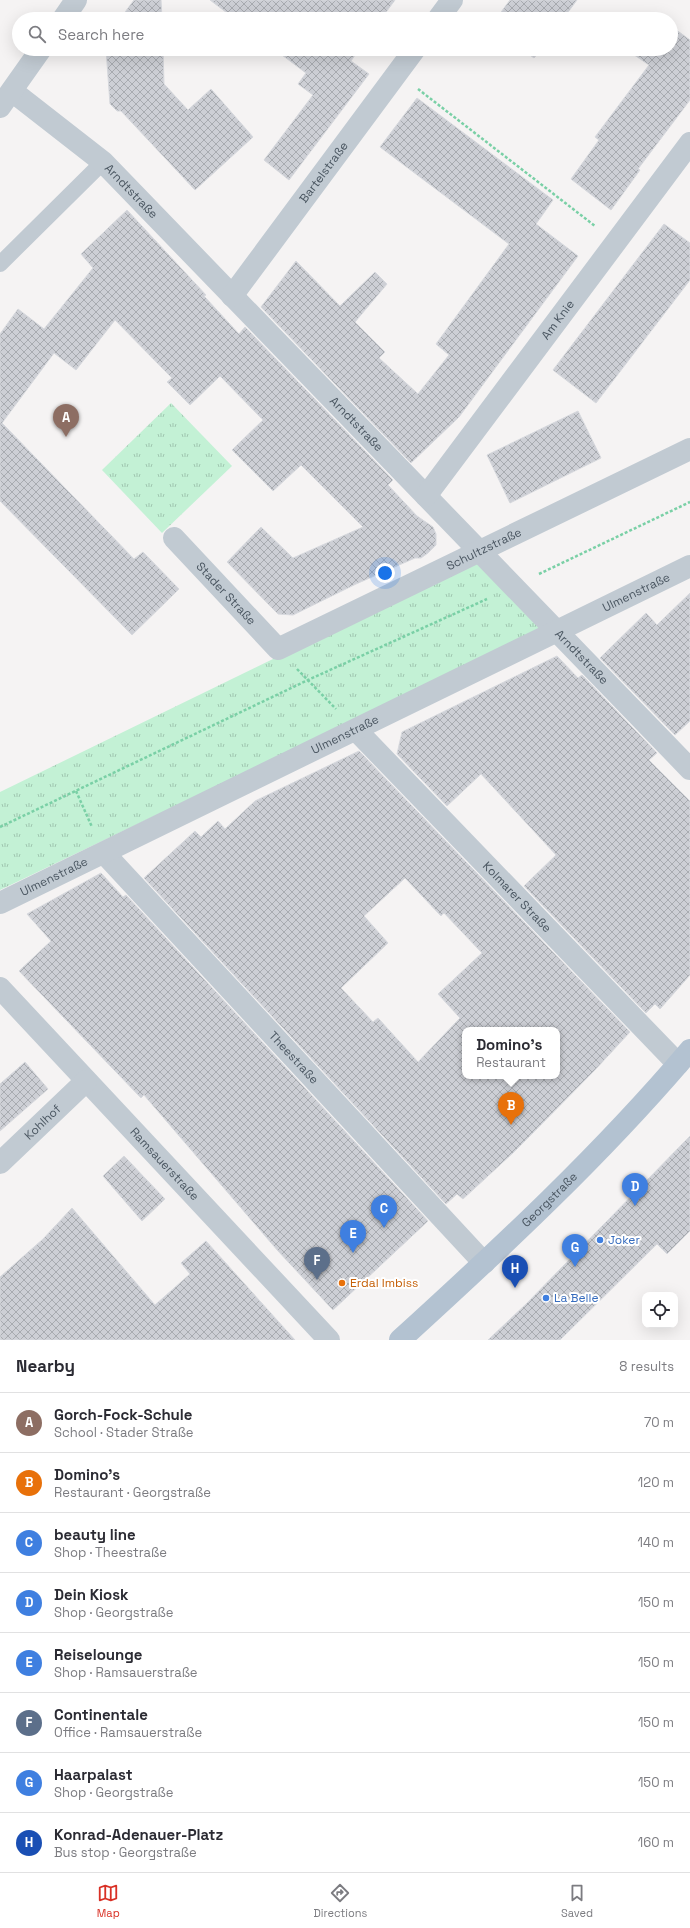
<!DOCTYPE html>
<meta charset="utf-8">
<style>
:root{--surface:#fff;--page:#f7f7f7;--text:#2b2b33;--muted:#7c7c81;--line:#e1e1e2;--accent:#d93025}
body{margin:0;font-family:"Space Grotesk",sans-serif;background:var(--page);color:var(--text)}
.controls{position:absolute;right:12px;bottom:12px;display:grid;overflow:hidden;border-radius:8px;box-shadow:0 4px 16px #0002}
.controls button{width:36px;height:36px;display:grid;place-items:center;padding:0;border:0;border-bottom:1px solid var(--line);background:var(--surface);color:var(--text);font:20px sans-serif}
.you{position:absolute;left:385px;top:573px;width:14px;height:14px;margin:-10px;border:3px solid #fff;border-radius:50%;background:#1a73e8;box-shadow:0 0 0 6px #1a73e833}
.badge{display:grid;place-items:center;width:26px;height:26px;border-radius:50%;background:var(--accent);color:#fff;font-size:13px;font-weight:700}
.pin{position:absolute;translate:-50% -33px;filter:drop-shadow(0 1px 2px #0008)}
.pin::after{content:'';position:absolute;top:21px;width:14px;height:12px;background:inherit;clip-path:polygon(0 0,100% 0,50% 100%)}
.popup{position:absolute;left:462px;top:1027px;width:98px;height:52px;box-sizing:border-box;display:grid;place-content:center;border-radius:8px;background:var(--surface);filter:drop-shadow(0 1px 3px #0005);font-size:13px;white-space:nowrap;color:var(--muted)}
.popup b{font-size:15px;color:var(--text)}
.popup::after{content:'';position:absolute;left:50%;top:100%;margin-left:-8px;border:8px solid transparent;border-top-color:var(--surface)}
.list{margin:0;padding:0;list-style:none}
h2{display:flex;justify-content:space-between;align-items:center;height:52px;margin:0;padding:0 16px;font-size:17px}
h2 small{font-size:13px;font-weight:400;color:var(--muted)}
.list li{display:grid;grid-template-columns:26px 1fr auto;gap:12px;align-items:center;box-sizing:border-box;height:60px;padding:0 16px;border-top:1px solid var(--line)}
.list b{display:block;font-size:15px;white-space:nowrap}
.list p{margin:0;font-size:13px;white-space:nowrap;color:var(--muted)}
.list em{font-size:13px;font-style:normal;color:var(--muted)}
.icon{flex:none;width:22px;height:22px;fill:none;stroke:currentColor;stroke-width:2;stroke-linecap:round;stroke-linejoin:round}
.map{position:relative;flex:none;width:690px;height:1340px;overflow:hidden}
.search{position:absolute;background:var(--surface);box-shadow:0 4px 16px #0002;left:12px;right:12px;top:12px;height:44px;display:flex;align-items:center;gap:10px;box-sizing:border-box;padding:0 14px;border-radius:22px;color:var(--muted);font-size:15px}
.sheet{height:532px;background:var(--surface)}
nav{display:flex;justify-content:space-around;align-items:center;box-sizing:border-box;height:56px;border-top:1px solid var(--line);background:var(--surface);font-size:11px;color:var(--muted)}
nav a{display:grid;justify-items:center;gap:2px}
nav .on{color:var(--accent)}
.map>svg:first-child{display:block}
</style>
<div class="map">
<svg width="690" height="1340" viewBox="0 0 690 1340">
<defs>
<pattern id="park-tufts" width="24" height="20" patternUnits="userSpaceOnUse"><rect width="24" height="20" fill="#c3f1d5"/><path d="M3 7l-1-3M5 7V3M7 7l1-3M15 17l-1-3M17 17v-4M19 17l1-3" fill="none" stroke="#a0c6b0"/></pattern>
<pattern id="building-cross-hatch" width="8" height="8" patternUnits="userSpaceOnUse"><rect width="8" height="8" fill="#cdcfd5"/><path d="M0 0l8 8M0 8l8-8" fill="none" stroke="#a8abb0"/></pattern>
</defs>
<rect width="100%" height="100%" fill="#f5f3f3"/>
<!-- park -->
<g fill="url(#park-tufts)">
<path d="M 171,403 L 232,466 L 162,533 L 102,470 Z"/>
<path d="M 474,561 L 544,629 L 0,890 L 0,792 Z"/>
</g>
<!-- building -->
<g fill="url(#building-cross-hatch)" stroke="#d7d9de" fill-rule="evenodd">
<path d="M 134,0 L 161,0 L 162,19 L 120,19 Z"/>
<path d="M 210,0 L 395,0 L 381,19 L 235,19 Z"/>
<path d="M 510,0 L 577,0 L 563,19 L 496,19 Z"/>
<path d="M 671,26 L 690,40 L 690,100 L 638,169 L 640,170 L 611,210 L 571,179 L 599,140 L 595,137 L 649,65 L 627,50 L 671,49 Z"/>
<path d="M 106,49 L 163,49 L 164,84 L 188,110 L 211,89 L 253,137 L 195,190 L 121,111 L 117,111 L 110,104 Z"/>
<path d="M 274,49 L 359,49 L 351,61 L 369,74 L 289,180 L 264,160 L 313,95 L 298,84 L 306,73 Z"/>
<path d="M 522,49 L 541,49 L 534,58 Z"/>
<path d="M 417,98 L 553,200 L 536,224 L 578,256 L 459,417 L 411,463 L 261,307 L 296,261 L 340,306 L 375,272 L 387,284 L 355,322 L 385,352 L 379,358 L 418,394 L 449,355 L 436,344 L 509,244 L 380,147 Z"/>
<path d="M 127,210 L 206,295 L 204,296 L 239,334 L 245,327 L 393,480 L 388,485 L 417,516 L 433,527 L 436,534 L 436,545 L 428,553 L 421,558 L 415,558 L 356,584 L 293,615 L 278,614 L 227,562 L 261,527 L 293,558 L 363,527 L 301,465 L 273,491 L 232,450 L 263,420 L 220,376 L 190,405 L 167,382 L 172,378 L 115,320 L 76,370 L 54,353 L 2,423 L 134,559 L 143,552 L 179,589 L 132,635 L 0,501 L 0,334 L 18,309 L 44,329 L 93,268 L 81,254 Z"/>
<path d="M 664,224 L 690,243 L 690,280 L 596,403 L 553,370 Z"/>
<path d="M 578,411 L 601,458 L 510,503 L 487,455 Z"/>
<path d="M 690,593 L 690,721 L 675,735 L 600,658 L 646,613 L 657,625 Z"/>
<path d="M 557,656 L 578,678 L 582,675 L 657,753 L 649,760 L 690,801 L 690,975 L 660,1009 L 655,1004 L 646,1013 L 524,886 L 556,855 L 481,774 L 447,806 L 397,754 L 402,732 Z"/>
<path d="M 359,751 L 630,1032 L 594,1071 L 514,1152 L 463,1199 L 457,1194 L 446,1204 L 144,878 L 195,831 L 201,837 L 218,821 L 225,829 L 255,801 ZM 405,878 L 441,916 L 444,913 L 482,953 L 438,994 L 460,1018 L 418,1062 L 378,1018 L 373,1022 L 341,988 L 388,943 L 364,916 ZM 465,1030 L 557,1030 L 557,1076 L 465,1076 Z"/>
<path d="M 101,873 L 123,897 L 126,895 L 428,1221 L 333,1310 L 278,1251 L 144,1095 L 141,1098 L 19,971 L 51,941 L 27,914 Z"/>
<path d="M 25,1062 L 48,1089 L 0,1131 L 0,1084 Z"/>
<path d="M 690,1136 L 690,1231 L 667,1254 L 657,1244 L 560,1340 L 488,1340 L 526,1304 Z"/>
<path d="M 124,1156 L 165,1199 L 142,1221 L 103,1176 Z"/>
<path d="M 72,1208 L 155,1305 L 190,1274 L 181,1263 L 206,1241 L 295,1340 L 0,1340 L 0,1277 L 43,1239 Z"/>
</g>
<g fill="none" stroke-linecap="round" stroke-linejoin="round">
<!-- path -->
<g stroke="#7ad0a6" stroke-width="2.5" stroke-dasharray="3 2" stroke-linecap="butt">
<path d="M 418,89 L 595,226"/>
<path d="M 539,574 L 690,502"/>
<path d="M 297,669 L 336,709"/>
<path d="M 76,791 L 92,827"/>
<path d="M 0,827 L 308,680 L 487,599"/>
</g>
<!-- service -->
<path stroke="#c1cad2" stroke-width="16" d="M 0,264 L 103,162"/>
<!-- minor -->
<g stroke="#c1cad2" stroke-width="22">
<path d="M 63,19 L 76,0"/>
<path d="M 438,19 L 452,0"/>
<path id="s1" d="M 12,91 L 103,162 L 690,769"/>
<path d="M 0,107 L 41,49"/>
<path id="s2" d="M 232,296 L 415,49"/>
<path id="s3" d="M 426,496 L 690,143"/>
<path id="s4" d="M 174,538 L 278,649 L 690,449"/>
<path id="s5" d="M 356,730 L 678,1064"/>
<path id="s6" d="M 104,853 L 484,1263"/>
<path id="s7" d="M 0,903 L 690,566"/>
<path id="s8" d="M 0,988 L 329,1340"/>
<path id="s9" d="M 0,1163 L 86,1081"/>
</g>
<!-- primary -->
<path stroke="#b3c2d1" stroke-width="22" id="s10" d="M 400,1340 C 501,1248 602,1154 690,1050"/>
</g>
<!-- markers -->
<g fill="#3f7fe0" stroke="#fff" stroke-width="1.5">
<circle cx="600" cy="1240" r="4"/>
<circle cx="546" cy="1298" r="4"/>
</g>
<circle fill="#e8710a" stroke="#fff" stroke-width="1.5" cx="342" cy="1283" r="4"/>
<g text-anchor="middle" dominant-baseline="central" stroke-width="4" stroke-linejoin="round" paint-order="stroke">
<!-- street labels -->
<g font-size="12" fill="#4a5661" stroke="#fff">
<text stroke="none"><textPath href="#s2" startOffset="154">Bartelstraße</textPath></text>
<text stroke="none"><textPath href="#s1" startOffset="156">Arndtstraße</textPath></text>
<text stroke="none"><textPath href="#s3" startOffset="220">Am Knie</textPath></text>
<text stroke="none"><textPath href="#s1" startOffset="480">Arndtstraße</textPath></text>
<text stroke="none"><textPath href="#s4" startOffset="381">Schultzstraße</textPath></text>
<text stroke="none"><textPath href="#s4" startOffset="76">Stader Straße</textPath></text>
<text stroke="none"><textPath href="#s7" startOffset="708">Ulmenstraße</textPath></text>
<text stroke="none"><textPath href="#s1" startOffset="804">Arndtstraße</textPath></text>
<text stroke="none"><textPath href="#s7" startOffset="384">Ulmenstraße</textPath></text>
<text stroke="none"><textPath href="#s7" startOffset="60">Ulmenstraße</textPath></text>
<text stroke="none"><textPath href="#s5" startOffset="232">Kolmarer Straße</textPath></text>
<text stroke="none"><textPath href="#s6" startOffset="279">Theestraße</textPath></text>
<text stroke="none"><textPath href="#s9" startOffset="59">Kohlhof</textPath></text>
<text stroke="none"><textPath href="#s8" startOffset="241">Ramsauerstraße</textPath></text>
<text stroke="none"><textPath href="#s10" startOffset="205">Georgstraße</textPath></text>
</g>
<!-- shop labels -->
<g font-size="12" fill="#366cbe" stroke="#fff" text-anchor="start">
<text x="608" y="1240">Joker</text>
<text x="554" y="1298">La Belle</text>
</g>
<!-- food labels -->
<g font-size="12" fill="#c56008" stroke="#fff" text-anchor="start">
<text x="350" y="1283">Erdal Imbiss</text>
</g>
</g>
</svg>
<div class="controls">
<button><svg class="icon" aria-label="locate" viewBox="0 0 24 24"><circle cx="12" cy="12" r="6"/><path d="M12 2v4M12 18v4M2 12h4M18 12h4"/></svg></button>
</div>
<div class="you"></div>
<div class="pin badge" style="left:66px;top:437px;background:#8d6e63">A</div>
<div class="pin badge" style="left:511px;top:1125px;background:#e8710a">B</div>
<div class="popup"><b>Domino's</b>Restaurant</div>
<div class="pin badge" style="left:384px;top:1228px;background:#3f7fe0">C</div>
<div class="pin badge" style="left:635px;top:1206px;background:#3f7fe0">D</div>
<div class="pin badge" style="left:353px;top:1253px;background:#3f7fe0">E</div>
<div class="pin badge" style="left:317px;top:1280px;background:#5c6f8a">F</div>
<div class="pin badge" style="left:575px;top:1267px;background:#3f7fe0">G</div>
<div class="pin badge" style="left:515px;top:1288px;background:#1a4fb4">H</div>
<div class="search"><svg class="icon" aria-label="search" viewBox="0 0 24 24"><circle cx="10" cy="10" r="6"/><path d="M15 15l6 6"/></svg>Search here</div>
</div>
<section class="sheet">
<h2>Nearby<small>8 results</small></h2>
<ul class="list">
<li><span class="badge" style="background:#8d6e63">A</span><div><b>Gorch-Fock-Schule</b><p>School · Stader Straße</p></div><em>70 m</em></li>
<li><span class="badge" style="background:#e8710a">B</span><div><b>Domino's</b><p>Restaurant · Georgstraße</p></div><em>120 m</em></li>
<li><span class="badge" style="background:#3f7fe0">C</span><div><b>beauty line</b><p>Shop · Theestraße</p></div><em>140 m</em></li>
<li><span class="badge" style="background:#3f7fe0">D</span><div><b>Dein Kiosk</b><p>Shop · Georgstraße</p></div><em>150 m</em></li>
<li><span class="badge" style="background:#3f7fe0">E</span><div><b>Reiselounge</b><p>Shop · Ramsauerstraße</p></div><em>150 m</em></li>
<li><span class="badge" style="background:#5c6f8a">F</span><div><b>Continentale</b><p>Office · Ramsauerstraße</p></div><em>150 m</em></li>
<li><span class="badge" style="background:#3f7fe0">G</span><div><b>Haarpalast</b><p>Shop · Georgstraße</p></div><em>150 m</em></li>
<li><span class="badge" style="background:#1a4fb4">H</span><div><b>Konrad-Adenauer-Platz</b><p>Bus stop · Georgstraße</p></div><em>160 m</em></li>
</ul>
</section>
<nav>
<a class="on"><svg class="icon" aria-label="map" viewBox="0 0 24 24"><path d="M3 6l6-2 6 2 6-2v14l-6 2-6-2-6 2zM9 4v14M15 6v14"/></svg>Map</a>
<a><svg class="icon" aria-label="directions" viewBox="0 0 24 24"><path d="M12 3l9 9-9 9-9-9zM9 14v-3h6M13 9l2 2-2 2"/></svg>Directions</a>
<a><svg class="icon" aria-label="saved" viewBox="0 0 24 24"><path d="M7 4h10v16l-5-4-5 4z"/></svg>Saved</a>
</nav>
